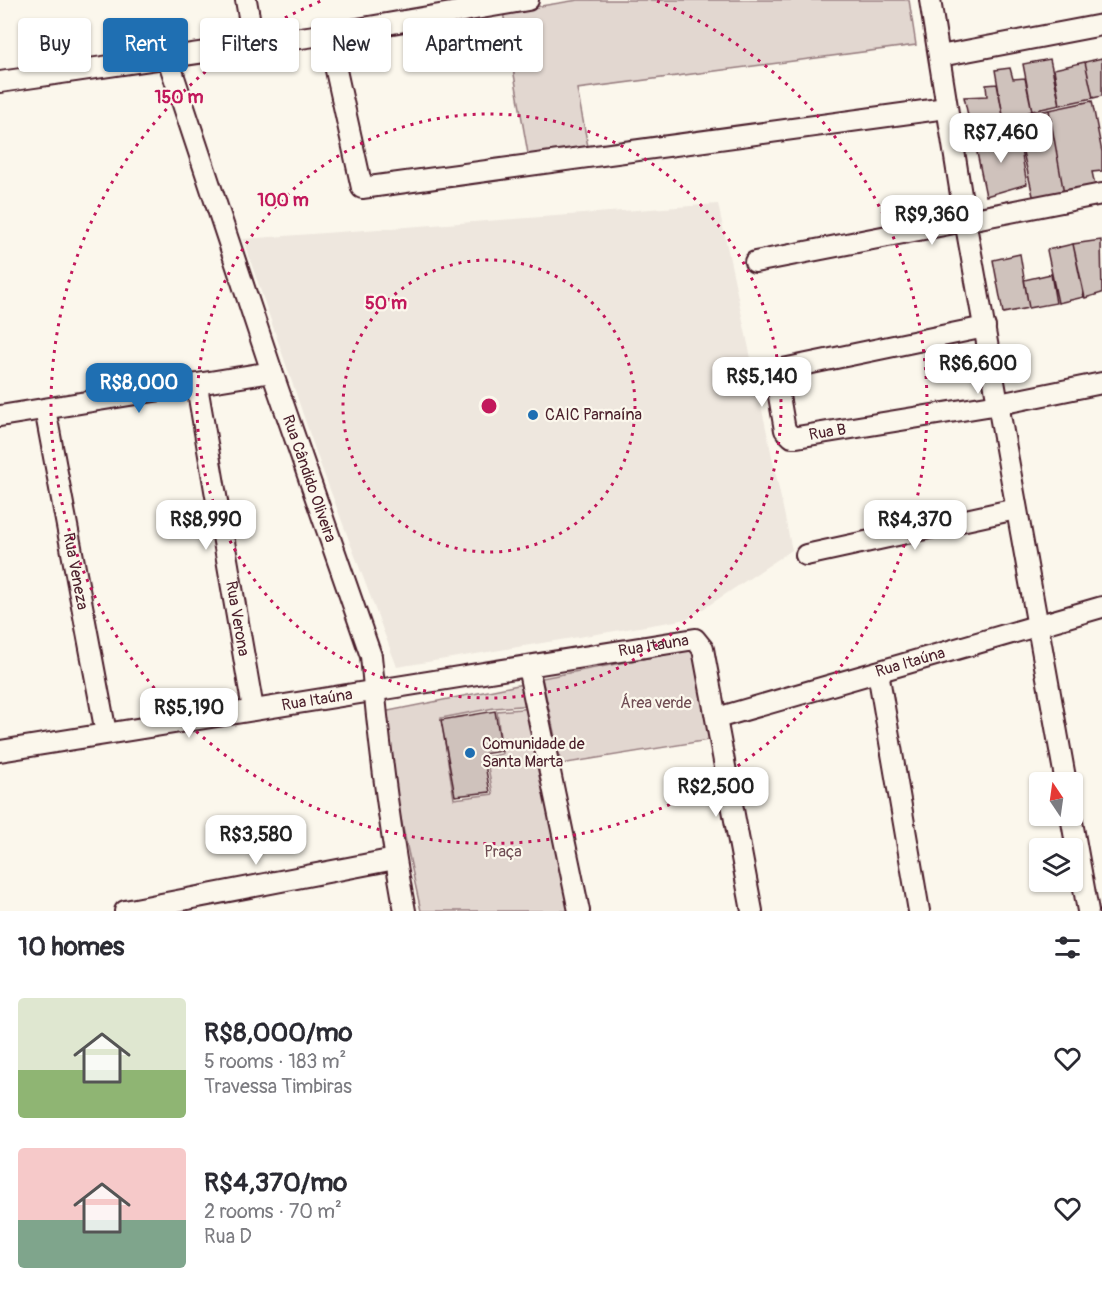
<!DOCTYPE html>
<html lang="en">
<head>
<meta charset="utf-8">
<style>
  :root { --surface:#fff; --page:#f7f7f7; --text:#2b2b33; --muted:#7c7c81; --accent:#1f6fb2 }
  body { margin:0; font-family:Pangolin,sans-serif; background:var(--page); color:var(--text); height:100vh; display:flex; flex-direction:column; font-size:22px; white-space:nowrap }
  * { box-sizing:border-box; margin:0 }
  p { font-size:20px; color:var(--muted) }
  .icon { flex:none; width:33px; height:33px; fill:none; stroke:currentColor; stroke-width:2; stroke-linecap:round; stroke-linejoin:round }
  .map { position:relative; height:911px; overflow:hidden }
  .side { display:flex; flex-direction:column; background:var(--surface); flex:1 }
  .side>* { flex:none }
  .guide { position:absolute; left:18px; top:18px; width:600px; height:54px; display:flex; gap:12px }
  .needle { width:39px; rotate:347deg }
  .controls { position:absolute; left:1029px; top:772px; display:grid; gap:12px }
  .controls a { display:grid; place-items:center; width:54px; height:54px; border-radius:6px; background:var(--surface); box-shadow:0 2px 4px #0004; font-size:30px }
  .price { position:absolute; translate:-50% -51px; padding:0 14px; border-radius:12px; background:#fff; color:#222; font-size:20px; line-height:39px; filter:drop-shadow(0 2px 3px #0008) }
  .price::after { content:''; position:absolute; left:50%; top:36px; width:18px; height:14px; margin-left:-9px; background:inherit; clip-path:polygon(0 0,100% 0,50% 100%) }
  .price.active { background:var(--accent); color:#fff }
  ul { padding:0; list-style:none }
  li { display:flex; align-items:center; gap:18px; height:150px; padding:0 18px }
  li span { display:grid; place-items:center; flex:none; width:168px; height:120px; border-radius:6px; color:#555 }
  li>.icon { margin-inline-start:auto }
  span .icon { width:72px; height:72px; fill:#fffc; stroke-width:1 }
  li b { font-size:26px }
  h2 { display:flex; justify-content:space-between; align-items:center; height:72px; padding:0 18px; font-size:26px }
  .chip { padding:0 21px; border-radius:6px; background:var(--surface); box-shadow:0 2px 4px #0004; font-size:21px; line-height:54px }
  .chip.active { background:var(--accent); color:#fff }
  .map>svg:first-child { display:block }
  .built { fill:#eee7de }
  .green { fill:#e2d7d0; stroke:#967b7e; stroke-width:1.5 }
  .building { fill:#cfc2bc; stroke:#4a1f2b; stroke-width:1.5 }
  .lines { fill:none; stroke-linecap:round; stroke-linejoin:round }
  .street-casing { stroke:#4a1f2b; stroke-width:24 }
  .street { stroke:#fbf7ec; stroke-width:20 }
  .ring { fill:none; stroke:#c2185b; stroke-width:3; stroke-dasharray:3 6 }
  .poi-dot { fill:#1f6fb2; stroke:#fbf7ec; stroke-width:2 }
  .labels { text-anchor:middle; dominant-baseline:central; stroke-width:4.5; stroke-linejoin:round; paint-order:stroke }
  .poi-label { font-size:16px; fill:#4a1f2b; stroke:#fbf7ec; text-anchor:start }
  .street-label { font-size:16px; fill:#4a1f2b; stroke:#fbf7ec }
  .park-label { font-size:16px; fill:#704d54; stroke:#fbf7ec }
  .centre { fill:#c2185b; stroke:#fbf7ec; stroke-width:3 }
  .ring-label { font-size:18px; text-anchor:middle; font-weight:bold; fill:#c2185b; stroke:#fbf7ec; stroke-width:4.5; stroke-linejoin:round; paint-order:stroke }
</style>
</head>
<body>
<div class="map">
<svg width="1102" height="911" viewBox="0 0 1102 911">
  <rect width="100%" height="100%" fill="#fbf7ec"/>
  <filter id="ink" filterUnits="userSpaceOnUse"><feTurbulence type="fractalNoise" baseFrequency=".0167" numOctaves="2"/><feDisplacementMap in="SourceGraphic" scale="12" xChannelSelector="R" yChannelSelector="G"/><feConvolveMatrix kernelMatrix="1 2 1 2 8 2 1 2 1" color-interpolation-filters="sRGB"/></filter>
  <g filter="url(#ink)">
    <!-- built -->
    <path class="built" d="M718 204 792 550 688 619 397 667 318 458 243 239Z"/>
    <!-- green -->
    <path class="green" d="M578 0H909L916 45 577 89 590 157 530 165 503 12Z
      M695 649 709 740 561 764 542 678Z
      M528 683 532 705 494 708 441 718 454 799 493 794 486 757 502 754 497 711 533 708 574 911H421L378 713Z"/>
    <!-- building -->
    <path class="building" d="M1102 58V96L1093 98 1085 62Z
      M1050 59 1060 105 1032 111 1023 64Z
      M1085 62 1093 98 1060 105 1054 69Z
      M1010 68 1013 79 1025 78 1032 111 1004 121 995 70Z
      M997 84 1004 121 970 125 964 97 987 96 986 85Z
      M1092 101 1102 152V171L1092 172 1096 190 1064 194 1049 110Z
      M1049 110 1064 194 1034 200 1015 117Z
      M1018 133 1027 184 986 196 975 143Z
      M1101 240 1102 293 1085 298 1073 244Z
      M1073 244 1084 297 1058 303 1047 250Z
      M1020 254 1029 308 1003 313 993 260Z
      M1051 274 1056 303 1029 308 1024 280Z
      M495 711 502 751 483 754 490 792 455 796 441 720Z"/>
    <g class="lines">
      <defs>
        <g id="street">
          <path d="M246 0 254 45"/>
          <path d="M930 0 965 220 1066 783"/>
          <path d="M328 34 362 188 946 108"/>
          <path id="s1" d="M167 56 272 372 371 656C379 742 389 827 405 911"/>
          <path d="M940 56 1102 25"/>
          <path d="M0 82 328 34 528 0"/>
          <path d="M755 262 1102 194"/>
          <path id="s2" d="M985 327 783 369 776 379 785 430 792 437H797L999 404 1102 383"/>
          <path id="s3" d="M197 386 253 709"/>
          <path id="s4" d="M45 409 106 733"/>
          <path d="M0 416 272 372"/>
          <path d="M806 555 1016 509"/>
          <path d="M528 667 579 911"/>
          <path d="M878 672 919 911"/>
          <path id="s5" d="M717 718 1102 607"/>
          <path id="s6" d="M0 751 695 639 703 649 752 911"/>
          <path d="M1071 816 1088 911"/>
          <path d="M125 911 395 859"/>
        </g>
      </defs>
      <!-- street casing -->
      <use href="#street" class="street-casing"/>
      <!-- street -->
      <use href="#street" class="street"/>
    </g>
  </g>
  <!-- distance rings -->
  <g class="ring">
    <circle cx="489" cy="406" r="146"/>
    <circle cx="489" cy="406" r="292"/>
    <path d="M657 1A438 438 0 1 1 321 1"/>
  </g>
  <!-- markers -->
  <g class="poi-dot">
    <circle cx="533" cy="415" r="6"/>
    <circle cx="470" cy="753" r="6"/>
  </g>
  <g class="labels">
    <!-- poi labels -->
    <g class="poi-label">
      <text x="545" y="415">CAIC Parnaína</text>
      <text x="482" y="744">Comunidade de<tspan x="482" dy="18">Santa Marta</tspan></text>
    </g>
    <!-- street labels -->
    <g class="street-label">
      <text stroke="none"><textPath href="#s2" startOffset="316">Rua B</textPath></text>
      <text stroke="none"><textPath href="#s1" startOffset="446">Rua Cândido Oliveira</textPath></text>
      <text stroke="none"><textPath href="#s4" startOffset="165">Rua Veneza</textPath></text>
      <text stroke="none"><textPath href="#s3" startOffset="236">Rua Verona</textPath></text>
      <text stroke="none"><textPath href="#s6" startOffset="662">Rua Itauna</textPath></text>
      <text stroke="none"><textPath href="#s5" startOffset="201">Rua Itaúna</textPath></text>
      <text stroke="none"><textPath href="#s6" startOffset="321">Rua Itaúna</textPath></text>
    </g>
    <!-- park labels -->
    <g class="park-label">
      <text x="656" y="703">Área verde</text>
      <text x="503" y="852">Praça</text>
    </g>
  </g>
  <circle cx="489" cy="406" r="9" class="centre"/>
  <g class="ring-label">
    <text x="179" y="103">150 m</text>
    <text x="283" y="206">100 m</text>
    <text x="386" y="309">50 m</text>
  </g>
</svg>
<div class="controls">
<a><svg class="needle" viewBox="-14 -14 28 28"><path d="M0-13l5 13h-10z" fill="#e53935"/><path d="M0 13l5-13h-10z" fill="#7c7c81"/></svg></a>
<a><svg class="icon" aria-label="layers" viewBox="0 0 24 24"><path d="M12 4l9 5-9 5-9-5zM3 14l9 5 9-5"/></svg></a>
</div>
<b class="price" style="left:1001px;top:164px">R$7,460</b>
<b class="price" style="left:932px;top:246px">R$9,360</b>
<b class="price" style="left:978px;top:395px">R$6,600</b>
<b class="price" style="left:762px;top:408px">R$5,140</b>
<b class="price active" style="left:139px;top:414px">R$8,000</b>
<b class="price" style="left:206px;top:551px">R$8,990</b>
<b class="price" style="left:915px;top:551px">R$4,370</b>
<b class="price" style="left:189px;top:739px">R$5,190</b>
<b class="price" style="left:716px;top:818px">R$2,500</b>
<b class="price" style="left:256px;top:866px">R$3,580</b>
<div class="guide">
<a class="chip">Buy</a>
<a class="chip active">Rent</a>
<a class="chip">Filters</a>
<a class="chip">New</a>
<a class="chip">Apartment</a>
</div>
</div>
<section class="side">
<h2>10 homes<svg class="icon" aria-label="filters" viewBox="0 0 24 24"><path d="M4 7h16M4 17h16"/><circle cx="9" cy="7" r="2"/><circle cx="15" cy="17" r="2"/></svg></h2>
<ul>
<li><span style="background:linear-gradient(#dfe7d0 60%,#8fb573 0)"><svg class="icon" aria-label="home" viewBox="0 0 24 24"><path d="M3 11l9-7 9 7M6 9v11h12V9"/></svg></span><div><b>R$8,000/mo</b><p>5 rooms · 183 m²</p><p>Travessa Timbiras</p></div><svg class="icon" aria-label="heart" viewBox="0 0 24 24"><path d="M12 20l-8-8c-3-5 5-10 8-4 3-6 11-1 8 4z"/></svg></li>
<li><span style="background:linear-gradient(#f6c9c9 60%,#7fa58c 0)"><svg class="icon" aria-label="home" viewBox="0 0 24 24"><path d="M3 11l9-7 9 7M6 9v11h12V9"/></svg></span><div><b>R$4,370/mo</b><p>2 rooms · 70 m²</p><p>Rua D</p></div><svg class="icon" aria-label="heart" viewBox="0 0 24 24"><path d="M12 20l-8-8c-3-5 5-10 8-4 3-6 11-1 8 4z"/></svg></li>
</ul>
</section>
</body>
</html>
